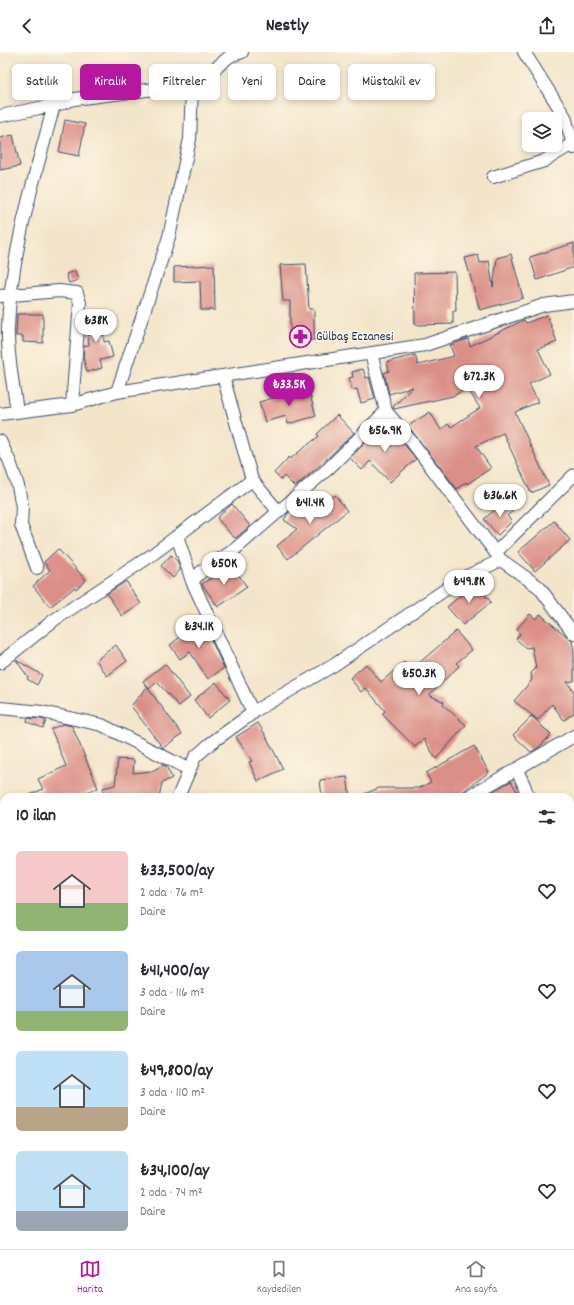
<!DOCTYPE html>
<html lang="tr">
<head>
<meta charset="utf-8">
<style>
  :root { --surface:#fff; --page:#f2f2f3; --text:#2b2b33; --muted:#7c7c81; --line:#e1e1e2; --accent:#b5179e }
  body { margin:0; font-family:Dekko,sans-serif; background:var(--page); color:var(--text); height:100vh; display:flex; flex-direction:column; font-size:15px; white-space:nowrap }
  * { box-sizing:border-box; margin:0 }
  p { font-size:13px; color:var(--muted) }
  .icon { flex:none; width:22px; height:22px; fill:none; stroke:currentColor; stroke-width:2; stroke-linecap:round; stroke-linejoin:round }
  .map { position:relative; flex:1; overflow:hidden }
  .details { position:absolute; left:0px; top:741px; width:574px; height:456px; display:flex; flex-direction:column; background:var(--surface); border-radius:12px 12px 0 0; box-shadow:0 2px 6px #0003 }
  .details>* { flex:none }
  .guide { position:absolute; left:12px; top:12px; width:550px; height:36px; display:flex; gap:8px }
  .fabs { position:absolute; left:522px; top:60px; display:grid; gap:8px }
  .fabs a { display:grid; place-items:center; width:40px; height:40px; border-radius:6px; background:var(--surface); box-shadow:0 2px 6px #0003; font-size:20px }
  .price { position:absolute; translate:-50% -34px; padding:0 9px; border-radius:14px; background:#fff; color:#222; font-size:13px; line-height:26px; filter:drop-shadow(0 1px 2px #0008) }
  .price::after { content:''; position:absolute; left:50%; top:24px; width:12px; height:9px; margin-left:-6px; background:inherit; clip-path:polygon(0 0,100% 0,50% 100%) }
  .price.active { background:var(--accent); color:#fff }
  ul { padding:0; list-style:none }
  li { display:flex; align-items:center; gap:12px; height:100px; padding:0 16px }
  li span { display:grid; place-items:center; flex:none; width:112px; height:80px; border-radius:6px; color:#555 }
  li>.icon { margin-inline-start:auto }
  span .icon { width:48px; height:48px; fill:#fffc; stroke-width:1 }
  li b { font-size:17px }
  h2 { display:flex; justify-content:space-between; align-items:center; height:48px; padding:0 16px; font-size:17px }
  .chip { padding:0 14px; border-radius:6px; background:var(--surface); box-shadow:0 2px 6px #0003; font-size:14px; line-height:36px }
  .chip.active { background:var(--accent); color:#fff }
  header { display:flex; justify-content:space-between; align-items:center; height:52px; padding:0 16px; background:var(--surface); font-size:18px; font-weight:800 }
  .menu { display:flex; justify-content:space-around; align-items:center; height:56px; border-top:1px solid var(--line); background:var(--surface); font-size:11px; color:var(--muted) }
  .menu a { display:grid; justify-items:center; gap:2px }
  .menu .active { color:var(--accent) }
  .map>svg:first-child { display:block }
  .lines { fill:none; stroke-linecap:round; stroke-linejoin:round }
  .stream { stroke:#49a8c8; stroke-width:3.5 }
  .building { fill:#da8f86 }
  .minor-casing { stroke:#3b4a6e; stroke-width:14 }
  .minor { stroke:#fff; stroke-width:12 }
  .labels { text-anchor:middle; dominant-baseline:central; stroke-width:3; stroke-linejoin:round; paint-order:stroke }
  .poi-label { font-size:13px; fill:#1b2f5e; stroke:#fcf5e5; text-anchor:start }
</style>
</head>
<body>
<header><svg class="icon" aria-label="back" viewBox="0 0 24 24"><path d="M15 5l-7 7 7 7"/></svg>Nestly<svg class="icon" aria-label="share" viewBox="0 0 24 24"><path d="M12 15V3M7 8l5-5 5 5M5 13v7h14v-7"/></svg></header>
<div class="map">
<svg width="574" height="1197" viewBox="0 0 574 1197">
  <rect width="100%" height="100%" fill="#fcf5e5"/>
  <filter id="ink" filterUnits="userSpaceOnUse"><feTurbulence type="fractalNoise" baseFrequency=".025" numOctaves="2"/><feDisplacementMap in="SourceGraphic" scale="8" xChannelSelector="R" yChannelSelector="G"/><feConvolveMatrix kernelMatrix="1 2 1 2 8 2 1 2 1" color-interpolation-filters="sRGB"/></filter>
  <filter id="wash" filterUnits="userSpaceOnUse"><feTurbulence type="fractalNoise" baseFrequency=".012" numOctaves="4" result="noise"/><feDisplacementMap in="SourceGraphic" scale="16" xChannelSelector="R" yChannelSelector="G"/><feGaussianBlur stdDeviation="0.9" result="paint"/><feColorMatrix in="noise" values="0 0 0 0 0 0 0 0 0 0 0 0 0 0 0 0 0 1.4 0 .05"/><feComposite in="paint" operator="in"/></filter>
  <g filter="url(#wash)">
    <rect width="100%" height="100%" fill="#f3e5ca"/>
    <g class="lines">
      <!-- stream -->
      <path class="stream" d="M523 1193 538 1197
        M14 1197 24 1193"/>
    </g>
    <g id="blocks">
      <!-- building -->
      <path class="building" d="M65 68 85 72 79 104 59 100Z
        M13 83 20 114 0 118V86Z
        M574 191V215L537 228 530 205Z
        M511 202 523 246 480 258 465 206 478 203 480 211 489 209 493 235 497 206Z
        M306 212 309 257H314V288H290V249H283L280 213Z
        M214 213 215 258H201L200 229 174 230V215Z
        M75 219 78 228 69 231 66 222Z
        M455 220 456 259H453V272L415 273 414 221Z
        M101 258 104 290 109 289 113 305 100 308 102 316 87 320 83 305 84 294 89 293 87 260Z
        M17 262H43V291L23 290V284H16Z
        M547 263 557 290 538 297 550 322 529 332 538 350 515 360 549 433 531 441 503 381 476 394 491 416 467 432 466 430 457 437 408 374 430 360 441 378 448 372 451 375 480 356 467 336 453 344 394 357 393 355 413 335 389 342 384 321 389 319 387 310 415 303 418 313 454 304 450 293 468 287 470 294 524 268 526 271Z
        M363 317 366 326 369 325 375 347 361 351 357 337 352 338 349 326 353 325 352 320Z
        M308 336 316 364 288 372 286 364 265 370 259 350Z
        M337 363 354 381 329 405 295 435 284 424 281 428 274 421 289 405 290 407 319 384 317 382Z
        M386 370 416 407 390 430 370 409 362 418 350 406Z
        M335 443 347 459 288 507 277 494 297 477 284 468 288 461 294 456 308 465Z
        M505 449 513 459 507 464 512 469 498 483 484 467Z
        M232 452 250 474 236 486 232 484 217 466Z
        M554 469 570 488 535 519 518 500Z
        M58 497 86 528 76 537 75 535 50 555 33 534 50 518 44 510Z
        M171 503 178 510 180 518 173 526 161 514Z
        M231 512 247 535 218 555 202 532Z
        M126 529 141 552 122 564 107 542Z
        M475 531 491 550 463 573 447 555Z
        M530 562 536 567 540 562 572 589 574 600V629L567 630 574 640V661L564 668 552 652 538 668 514 649 532 628 531 621 536 616 532 595 526 596 516 587 520 582 516 578Z
        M202 568 224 616 208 627 190 600 180 607 170 593Z
        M456 579 472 598 456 611 459 614 429 643 444 650 443 653 466 673 436 707 424 687 415 695 382 662 385 659 366 636 361 640 350 626 366 612 381 630 404 610 411 618Z
        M116 593 127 609 107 624 96 608Z
        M16 608 42 623 37 633 27 627 28 625Z
        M165 612 190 645 179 654 157 630 149 637 143 629Z
        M216 630 230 648 208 666 194 648Z
        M147 635 182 682 163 696 131 654Z
        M532 664 551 683 538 696 531 700 513 683Z
        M28 666 41 667 46 669 43 676 27 670Z
        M258 671 266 684 283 717 258 729 249 710 252 709 236 685Z
        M63 672 72 674 98 736 76 745H25L43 737 38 727 66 714 51 677Z
        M474 694 489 720 464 739 460 745H357L379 736H419L431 730 426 721Z
        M118 707 134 708 133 721 152 719 163 713 166 714 172 726 162 731 159 745H105L103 736 115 733Z
        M347 725 350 745H322L320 728Z
        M511 729 520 745H483Z"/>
    </g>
  </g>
  <g filter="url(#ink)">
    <use href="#blocks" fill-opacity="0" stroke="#3b4a6e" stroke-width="1"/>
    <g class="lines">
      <defs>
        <path id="minor" d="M524 0 565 65 574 96
          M0 64 54 53V54L74 47 171 35 192 36 230 4 242 0
          M493 125 544 109 572 92
          M0 244 59 239 77 241 80 251 72 353
          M371 301 386 359 412 390 501 508 539 535 574 582
          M223 324 252 428 278 459
          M117 340 169 185 190 87 192 36
          M17 359C13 331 7 303 8 275 11 199 35 125 54 53
          M0 362 72 353 117 340 425 293 544 253 574 249
          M0 389 10 410 18 434 22 455 21 473 37 516
          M177 484 192 529 253 661
          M496 500 574 423
          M192 529 201 520 234 498 329 416 386 359
          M0 611 54 568 149 505 252 428
          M0 656 42 660 102 673 188 717
          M517 718 524 733 528 745
          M178 745 195 705 211 691 258 657 334 613 461 527 501 508
          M468 745 574 684
          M0 835H4
          M570 959 574 958
          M0 963 4 962"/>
      </defs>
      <!-- minor casing -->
      <use href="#minor" class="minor-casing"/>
      <!-- minor -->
      <use href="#minor" class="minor"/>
    </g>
  </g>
  <!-- icons -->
  <defs>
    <symbol id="pharmacy-ring" viewBox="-11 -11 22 22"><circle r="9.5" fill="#fcf5e5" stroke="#b5179e" stroke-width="1.5"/><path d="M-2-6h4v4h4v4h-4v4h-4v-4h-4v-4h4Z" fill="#b5179e"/></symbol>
  </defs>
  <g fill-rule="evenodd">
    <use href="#pharmacy-ring" x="288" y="272" width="25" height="25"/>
  </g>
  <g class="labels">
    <!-- poi labels -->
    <g class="poi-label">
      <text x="316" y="285">Gülbaş Eczanesi</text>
    </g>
  </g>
</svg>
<div class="fabs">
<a><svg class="icon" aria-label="layers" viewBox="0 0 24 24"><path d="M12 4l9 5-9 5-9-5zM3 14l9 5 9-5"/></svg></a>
</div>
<b class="price" style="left:96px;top:291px">₺38K</b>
<b class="price" style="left:479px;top:347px">₺72.3K</b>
<b class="price active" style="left:289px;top:355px">₺33.5K</b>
<b class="price" style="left:385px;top:401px">₺56.9K</b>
<b class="price" style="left:500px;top:466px">₺36.6K</b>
<b class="price" style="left:310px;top:473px">₺41.4K</b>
<b class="price" style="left:224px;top:534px">₺50K</b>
<b class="price" style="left:469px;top:552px">₺49.8K</b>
<b class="price" style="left:199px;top:597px">₺34.1K</b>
<b class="price" style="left:419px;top:644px">₺50.3K</b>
<div class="guide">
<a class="chip">Satılık</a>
<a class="chip active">Kiralık</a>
<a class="chip">Filtreler</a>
<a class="chip">Yeni</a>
<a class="chip">Daire</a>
<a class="chip">Müstakil ev</a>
</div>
<section class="details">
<h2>10 ilan<svg class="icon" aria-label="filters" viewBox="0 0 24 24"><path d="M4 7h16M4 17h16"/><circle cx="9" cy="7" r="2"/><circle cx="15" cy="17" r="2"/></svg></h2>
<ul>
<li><span style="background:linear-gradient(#f6c9c9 65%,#8fb573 0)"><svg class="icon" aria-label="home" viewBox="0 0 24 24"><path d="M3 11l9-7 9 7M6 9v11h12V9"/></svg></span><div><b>₺33,500/ay</b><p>2 oda · 76 m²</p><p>Daire</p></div><svg class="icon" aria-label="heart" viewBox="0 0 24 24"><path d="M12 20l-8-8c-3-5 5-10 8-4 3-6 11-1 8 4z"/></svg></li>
<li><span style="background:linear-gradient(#a9c7e8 75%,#8fb573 0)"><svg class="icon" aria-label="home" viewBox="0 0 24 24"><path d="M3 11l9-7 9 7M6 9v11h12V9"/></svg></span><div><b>₺41,400/ay</b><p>3 oda · 116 m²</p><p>Daire</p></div><svg class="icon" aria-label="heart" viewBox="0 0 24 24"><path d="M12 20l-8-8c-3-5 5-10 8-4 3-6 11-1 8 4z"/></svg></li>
<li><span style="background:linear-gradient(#bfe0f5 70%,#b9a48a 0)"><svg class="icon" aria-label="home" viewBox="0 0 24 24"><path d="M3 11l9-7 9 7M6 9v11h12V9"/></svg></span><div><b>₺49,800/ay</b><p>3 oda · 110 m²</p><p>Daire</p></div><svg class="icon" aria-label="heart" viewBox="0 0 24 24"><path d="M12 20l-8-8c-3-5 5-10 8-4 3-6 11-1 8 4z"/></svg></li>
<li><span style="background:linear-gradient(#bfe0f5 75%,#9aa5b1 0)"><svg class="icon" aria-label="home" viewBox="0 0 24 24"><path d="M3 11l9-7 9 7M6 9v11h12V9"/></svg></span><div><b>₺34,100/ay</b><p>2 oda · 74 m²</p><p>Daire</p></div><svg class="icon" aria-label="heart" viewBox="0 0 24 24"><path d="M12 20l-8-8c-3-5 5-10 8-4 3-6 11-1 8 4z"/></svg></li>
</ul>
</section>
</div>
<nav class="menu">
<a class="active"><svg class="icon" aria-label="map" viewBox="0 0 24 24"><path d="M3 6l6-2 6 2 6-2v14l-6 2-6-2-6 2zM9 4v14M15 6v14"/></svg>Harita</a>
<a><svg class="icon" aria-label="saved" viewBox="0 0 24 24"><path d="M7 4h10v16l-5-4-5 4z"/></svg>Kaydedilen</a>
<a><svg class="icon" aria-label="home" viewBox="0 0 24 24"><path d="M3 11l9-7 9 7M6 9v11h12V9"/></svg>Ana sayfa</a>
</nav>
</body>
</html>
